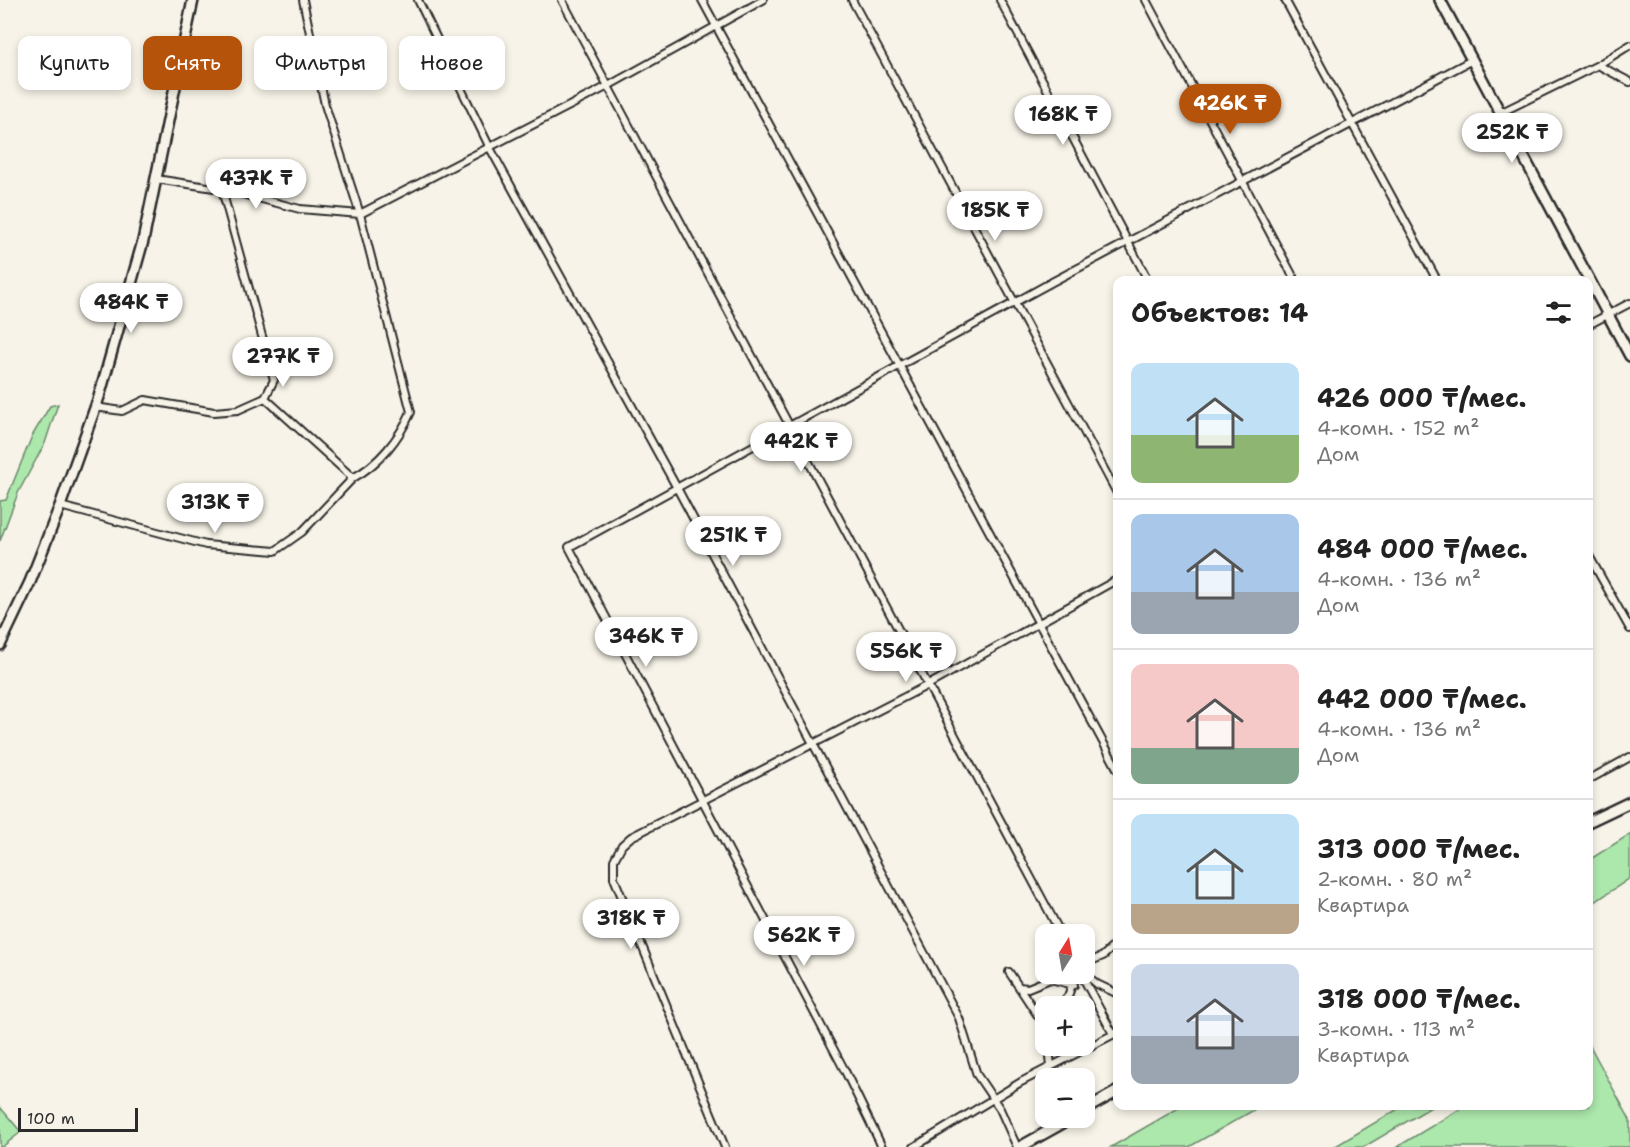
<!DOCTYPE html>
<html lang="ru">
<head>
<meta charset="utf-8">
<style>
  :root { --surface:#fff; --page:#f2f2f2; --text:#222; --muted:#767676; --line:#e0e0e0; --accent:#b45309 }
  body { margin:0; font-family:"Shantell Sans",sans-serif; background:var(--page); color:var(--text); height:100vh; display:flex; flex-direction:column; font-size:22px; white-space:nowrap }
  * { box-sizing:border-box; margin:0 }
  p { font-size:20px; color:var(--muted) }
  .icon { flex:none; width:33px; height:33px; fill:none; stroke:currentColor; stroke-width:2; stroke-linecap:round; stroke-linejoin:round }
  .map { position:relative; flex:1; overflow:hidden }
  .sheet { position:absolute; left:1113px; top:276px; width:480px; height:834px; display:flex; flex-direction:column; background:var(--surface); border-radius:12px; box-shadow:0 3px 9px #0003 }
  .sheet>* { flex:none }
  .guide { position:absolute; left:18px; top:36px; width:570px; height:54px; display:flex; gap:12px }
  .needle { width:39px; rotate:11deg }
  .fabs { position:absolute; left:1035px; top:924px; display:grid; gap:12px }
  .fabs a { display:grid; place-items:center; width:60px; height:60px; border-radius:12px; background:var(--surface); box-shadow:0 3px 9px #0003; font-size:30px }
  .scale { position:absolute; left:18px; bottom:15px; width:120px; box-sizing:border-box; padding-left:6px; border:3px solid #2b2b2b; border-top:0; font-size:16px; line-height:21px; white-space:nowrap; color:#2b2b2b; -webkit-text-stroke:4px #f7f3e8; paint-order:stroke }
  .price { position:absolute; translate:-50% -51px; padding:0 14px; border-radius:21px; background:#fff; color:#222; font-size:20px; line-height:39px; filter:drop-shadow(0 2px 3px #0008) }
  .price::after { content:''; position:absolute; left:50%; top:36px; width:18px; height:14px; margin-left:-9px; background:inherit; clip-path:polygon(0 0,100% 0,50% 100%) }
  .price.current { background:var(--accent); color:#fff }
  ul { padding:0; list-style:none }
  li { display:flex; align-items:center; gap:18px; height:150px; padding:0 18px }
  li+li { border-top:2px solid var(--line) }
  li span { display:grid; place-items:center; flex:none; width:168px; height:120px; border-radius:12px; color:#555 }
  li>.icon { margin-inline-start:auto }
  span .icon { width:72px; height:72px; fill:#fffc; stroke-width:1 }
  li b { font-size:26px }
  h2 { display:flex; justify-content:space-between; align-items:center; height:72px; padding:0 18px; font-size:26px }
  .chip { padding:0 21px; border-radius:12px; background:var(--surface); box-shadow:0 3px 9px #0003; font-size:21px; line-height:54px }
  .chip.current { background:var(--accent); color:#fff }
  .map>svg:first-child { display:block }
  .green { fill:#ace7ac; stroke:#6c896c; stroke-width:1.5 }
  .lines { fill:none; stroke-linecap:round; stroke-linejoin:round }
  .street-casing { stroke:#2b2b2b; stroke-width:10 }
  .secondary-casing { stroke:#2b2b2b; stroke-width:14 }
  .street { stroke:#f7f3e8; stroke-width:6 }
  .secondary { stroke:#f7f3e8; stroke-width:9 }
</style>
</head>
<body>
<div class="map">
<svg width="1630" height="1147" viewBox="0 0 1630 1147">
  <rect width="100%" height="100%" fill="#f7f3e8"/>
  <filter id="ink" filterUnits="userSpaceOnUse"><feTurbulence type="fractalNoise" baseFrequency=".0167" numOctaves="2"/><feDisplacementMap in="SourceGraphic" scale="12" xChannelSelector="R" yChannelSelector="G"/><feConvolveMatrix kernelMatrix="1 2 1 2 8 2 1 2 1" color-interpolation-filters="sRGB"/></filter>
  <g filter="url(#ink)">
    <!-- green -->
    <path class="green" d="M58 404 45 443 18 493 0 541V501L6 500 32 436 50 406Z
      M1630 834V878L1589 906V860Z
      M1589 1044 1630 1120V1147H1397L1465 1106H1588Z
      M1182 1106H1261L1189 1147H1111Z
      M1403 1106H1433L1364 1147H1334Z
      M0 1107 21 1132 2 1147H0Z"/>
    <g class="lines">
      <defs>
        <path id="street" d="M418 0 490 148 677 488 959 1018 977 1075 1000 1109 1017 1147
          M562 0 1061 934
          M702 0 1118 770
          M852 0 1118 495
          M1000 0 1148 280
          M1146 0 1295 280
          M1285 0 1437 280
          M1598 65 1630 45
          M1500 113 1598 65 1630 82
          M156 179 227 190 300 209 360 214 608 86 763 0
          M1588 325 1630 303
          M265 398 353 478C379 464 399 439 411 412L360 214 325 105 303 0
          M95 407 122 411 145 400 214 412 238 410 265 398 274 380 222 190
          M60 506 206 545 275 551 302 532 353 478
          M1588 554 1630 629
          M1588 780 1630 757
          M1084 964 1103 956 1118 942
          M1009 972 1046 1028
          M1084 973 1097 984 1118 994
          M1081 974 1113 1034
          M1019 987 1028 988 1050 979 1074 985
          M1059 1006 1068 996 1076 974
          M1049 1046 1051 1067
          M725 1147 614 878V860L622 845 631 837 928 685 1118 579
          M882 1147 845 1071 569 547 1052 282 1472 60
          M914 1147 1021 1082 1118 1032"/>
        <path id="secondary" d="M1440 0 1630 356
          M0 645 30 582 60 506 99 397 143 241 193 0
          M1588 822 1630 802
          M1084 1110 1118 1091
          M1020 1147 1072 1118"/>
      </defs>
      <!-- street casing -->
      <use href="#street" class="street-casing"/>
      <!-- secondary casing -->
      <use href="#secondary" class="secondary-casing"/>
      <!-- street -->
      <use href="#street" class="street"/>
      <!-- secondary -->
      <use href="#secondary" class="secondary"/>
    </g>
  </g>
</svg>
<div class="fabs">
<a><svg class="needle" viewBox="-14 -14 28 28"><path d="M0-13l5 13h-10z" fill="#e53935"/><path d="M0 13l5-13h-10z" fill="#767676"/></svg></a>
<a>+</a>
<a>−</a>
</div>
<div class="scale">100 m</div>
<b class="price current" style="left:1230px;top:135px">426K ₸</b>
<b class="price" style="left:1063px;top:146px">168K ₸</b>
<b class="price" style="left:1512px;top:164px">252K ₸</b>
<b class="price" style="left:256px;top:210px">437K ₸</b>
<b class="price" style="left:995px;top:242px">185K ₸</b>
<b class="price" style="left:131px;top:334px">484K ₸</b>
<b class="price" style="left:283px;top:388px">277K ₸</b>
<b class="price" style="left:801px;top:473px">442K ₸</b>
<b class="price" style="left:215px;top:534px">313K ₸</b>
<b class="price" style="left:733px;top:567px">251K ₸</b>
<b class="price" style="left:646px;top:668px">346K ₸</b>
<b class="price" style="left:906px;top:683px">556K ₸</b>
<b class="price" style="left:631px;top:950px">318K ₸</b>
<b class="price" style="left:804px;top:967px">562K ₸</b>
<div class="guide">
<a class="chip">Купить</a>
<a class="chip current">Снять</a>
<a class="chip">Фильтры</a>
<a class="chip">Новое</a>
</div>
<section class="sheet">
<h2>Объектов: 14<svg class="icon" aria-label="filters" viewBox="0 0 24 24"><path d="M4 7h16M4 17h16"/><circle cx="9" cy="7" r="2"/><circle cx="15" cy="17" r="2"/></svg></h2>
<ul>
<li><span style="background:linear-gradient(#bfe0f5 60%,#8fb573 0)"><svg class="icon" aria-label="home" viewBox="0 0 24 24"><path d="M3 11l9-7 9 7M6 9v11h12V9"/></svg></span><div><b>426 000 ₸/мес.</b><p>4-комн. · 152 m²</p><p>Дом</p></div></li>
<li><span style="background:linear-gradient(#a9c7e8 65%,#9aa5b1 0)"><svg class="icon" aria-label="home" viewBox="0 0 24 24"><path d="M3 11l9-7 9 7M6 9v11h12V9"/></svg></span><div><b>484 000 ₸/мес.</b><p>4-комн. · 136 m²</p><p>Дом</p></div></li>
<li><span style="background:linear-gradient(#f6c9c9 70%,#7fa58c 0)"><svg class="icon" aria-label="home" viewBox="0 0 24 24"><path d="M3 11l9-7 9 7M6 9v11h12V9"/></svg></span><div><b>442 000 ₸/мес.</b><p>4-комн. · 136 m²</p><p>Дом</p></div></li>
<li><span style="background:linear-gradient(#bfe0f5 75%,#b9a48a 0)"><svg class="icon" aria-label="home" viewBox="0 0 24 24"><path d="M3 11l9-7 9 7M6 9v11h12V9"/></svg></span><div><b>313 000 ₸/мес.</b><p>2-комн. · 80 m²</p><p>Квартира</p></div></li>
<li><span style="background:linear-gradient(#c9d6e8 60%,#9aa5b1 0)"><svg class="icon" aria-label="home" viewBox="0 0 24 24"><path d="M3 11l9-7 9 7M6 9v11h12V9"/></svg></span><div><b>318 000 ₸/мес.</b><p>3-комн. · 113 m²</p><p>Квартира</p></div></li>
</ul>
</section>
</div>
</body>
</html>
